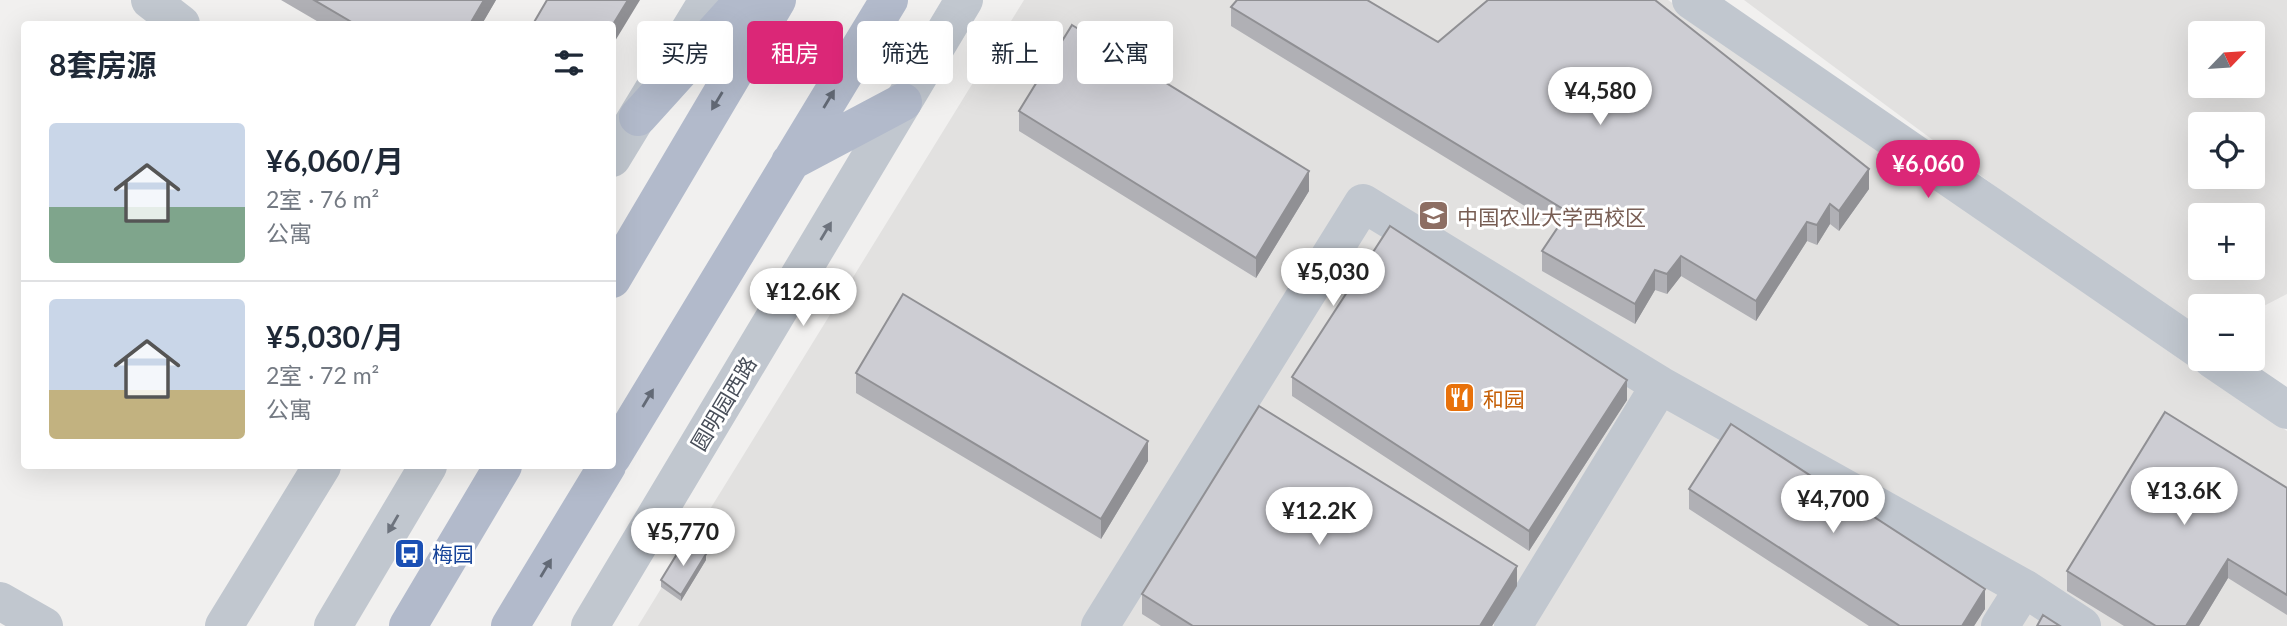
<!DOCTYPE html>
<html lang="zh">
<head>
<meta charset="utf-8">
<style>
  :root { --surface:#fff; --page:#f6f6f7; --text:#1f2937; --muted:#747a83; --line:#e0e1e3; --accent:#db2777 }
  body { margin:0; font-family:Lato,"Noto Sans SC",sans-serif; background:var(--page); color:var(--text); height:100vh; display:flex; flex-direction:column; font-size:26px; white-space:nowrap }
  * { box-sizing:border-box; margin:0 }
  p { font-size:23px; color:var(--muted) }
  .icon { flex:none; width:38px; height:38px; fill:none; stroke:currentColor; stroke-width:2; stroke-linecap:round; stroke-linejoin:round }
  .map { position:relative; flex:1; overflow:hidden }
  .sheet { position:absolute; left:21px; top:21px; width:595px; height:448px; display:flex; flex-direction:column; background:var(--surface); border-radius:7px; box-shadow:0 7px 28px #0002 }
  .sheet>* { flex:none }
  .guide { position:absolute; left:637px; top:21px; width:665px; height:63px; display:flex; gap:14px }
  .needle { width:46px; rotate:65deg }
  .buttons { position:absolute; left:2188px; top:21px; display:grid; gap:14px }
  .buttons a { display:grid; place-items:center; width:77px; height:77px; border-radius:7px; background:var(--surface); box-shadow:0 7px 28px #0002; font-size:35px }
  .price { position:absolute; translate:-50% -60px; padding:0 16px; border-radius:24px; background:#fff; color:#222; font-size:23px; line-height:46px; filter:drop-shadow(0 2px 4px #0008) }
  .price::after { content:''; position:absolute; left:50%; top:42px; width:21px; height:16px; margin-left:-10px; background:inherit; clip-path:polygon(0 0,100% 0,50% 100%) }
  .price.on { background:var(--accent); color:#fff }
  ul { padding:0; list-style:none }
  li { display:flex; align-items:center; gap:21px; height:175px; padding:0 28px }
  li+li { border-top:2px solid var(--line) }
  li span { display:grid; place-items:center; flex:none; width:196px; height:140px; border-radius:7px; color:#555 }
  li>.icon { margin-inline-start:auto }
  span .icon { width:84px; height:84px; fill:#fffc; stroke-width:1 }
  li b { font-size:30px }
  h2 { display:flex; justify-content:space-between; align-items:center; height:84px; padding:0 28px; font-size:30px }
  .pill { padding:0 24px; border-radius:7px; background:var(--surface); box-shadow:0 7px 28px #0002; font-size:24px; line-height:63px }
  .pill.on { background:var(--accent); color:#fff }
  .map>svg:first-child { display:block }
  .education { fill:#e2e1e0; fill-rule:evenodd }
  .lines { fill:none; stroke-linecap:round; stroke-linejoin:round }
  .minor { stroke:#c1c7cf; stroke-width:38 }
  .major { stroke:#b2bacb; stroke-width:38 }
  .wall { fill:#b0b0b5 }
  .shaded-wall { fill:#909094 }
  .building { fill:#cdcdd3; stroke:#909094; stroke-width:2 }
  .oneway { fill:#636a76 }
  .oneway2 { fill:#6d737d }
  .labels { text-anchor:middle; dominant-baseline:central; stroke-width:6; stroke-linejoin:round; paint-order:stroke }
  .education-label { font-size:21px; fill:#785e54; stroke:#fff; text-anchor:start }
  .food-label { font-size:21px; fill:#c56008; stroke:#fff; text-anchor:start }
  .street-label { font-size:21px; fill:#494f5a; stroke:#fff }
  .transit-label { font-size:21px; fill:#164399; stroke:#fff; text-anchor:start }
</style>
</head>
<body>
<div class="map">
<svg width="2287" height="626" viewBox="0 0 2287 626">
  <rect width="100%" height="100%" fill="#f1f0ef"/>
  <!-- education -->
  <path class="education" d="M1024 0H1668L2287 431V626H638Z
    M1744 0H2287V294L2252 312V306H2200V338ZM2200 33H2252V86H2200ZM2200 124H2252V177H2200ZM2200 215H2252V268H2200Z"/>
  <g class="lines">
    <!-- minor -->
    <path class="minor" d="M150 0 181 24
      M1691 0 2200 350
      M612 158 708 0
      M2212 359 2287 410
      M0 601 44 626
      M224 626 322 466
      M333 626 428 466
      M590 626 964 0
      M1100 626 1363 203 1660 385
      M1513 626 1660 385 2024 588
      M2000 626 2024 588 2082 626"/>
    <!-- major -->
    <path class="major" d="M638 117 744 0
      M790 162 903 102
      M612 279 777 0
      M612 457 889 0
      M408 626 503 466
      M510 626 607 466"/>
  </g>
  <!-- wall -->
  <path class="wall" d="M281 0H496L482 24H322Z
    M1231 7 1438 42 1869 189 1839 231 1830 224 1817 245 1807 241 1756 321 1681 276 1667 294 1655 290 1635 324 1542 271V251L1559 227 1231 26Z
    M1019 111 1309 191 1256 278 1019 131Z
    M856 373 1148 461 1101 539 856 393Z
    M1292 377 1627 400 1529 551 1292 396Z
    M2287 488V615L2228 578 2199 626H2124L2067 591V571Z
    M1689 489 1985 609 1974 626H1869L1689 509Z
    M706 560 681 601 661 587V580Z
    M1517 586 1492 626H1161L1142 614V594Z"/>
  <!-- shaded-wall -->
  <path class="shaded-wall" d="M484 0H496L482 24H470Z
    M628 0H640L612 46V26Z
    M1869 169V189L1839 231V211Z
    M1309 171V191L1256 278V258Z
    M1830 204V224L1817 245V225Z
    M1807 222V241L1756 321V301Z
    M1681 256V276L1667 294V274Z
    M1655 270V290L1635 324V304Z
    M1627 380V400L1529 551V531Z
    M1148 441V461L1101 539V519Z
    M706 554V560L681 601V595Z
    M2228 559V578L2199 626H2186Z
    M1517 566V586L1492 626H1480Z
    M1985 589V609L1974 626H1962Z"/>
  <!-- building -->
  <path class="building" d="M314 0H484L470 24H355Z
    M547 0H628L612 26V24H533Z
    M1237 0H1367L1438 42 1488 0H1655L1869 169 1839 211 1830 204 1817 225 1807 222 1756 301 1681 256 1667 274 1655 270 1635 304 1542 251 1568 212 1231 7Z
    M1072 25 1309 171 1256 258 1019 111Z
    M1390 226 1627 380 1529 531 1292 377Z
    M903 294 1148 441 1101 519 856 373Z
    M1259 406 1517 566 1480 626H1193L1142 594Z
    M2165 412 2287 488V595L2228 559 2186 626H2156L2067 571Z
    M1731 424 1985 589 1962 626H1900L1689 489Z
    M685 541 706 554 681 595 661 580Z
    M2043 615 2060 626H2037Z"/>
  <!-- one-way arrows -->
  <defs><path id="oneway-solid" d="M-6-.8H1V-3.2L6.5 0L1 3.2V.8H-6Z" transform="scale(1.75)"/></defs>
  <g class="oneway">
    <use href="#oneway-solid" transform="translate(829 99) rotate(-59)"/>
    <use href="#oneway-solid" transform="translate(717 101) rotate(121)"/>
    <use href="#oneway-solid" transform="translate(648 398) rotate(-59)"/>
    <use href="#oneway-solid" transform="translate(546 568) rotate(-59)"/>
  </g>
  <g class="oneway2">
    <use href="#oneway-solid" transform="translate(826 231) rotate(-59)"/>
    <use href="#oneway-solid" transform="translate(393 524) rotate(120)"/>
  </g>
  <!-- icons -->
  <defs>
    <symbol id="university-square" viewBox="-11 -11 22 22"><rect x="-9" y="-9" width="18" height="18" rx="4" fill="#8d6e63" stroke="#fff"/><path d="M0-5L7-2L0 1L-7-2ZM-4 1L0 2.5L4 1V4Q0 6-4 4Z" fill="#fff"/></symbol>
    <symbol id="restaurant-square" viewBox="-11 -11 22 22"><rect x="-9" y="-9" width="18" height="18" rx="4" fill="#e8710a" stroke="#fff"/><path d="M-5-6h1v4h1v-4h1v4h1v-4h1v5L-1.5 .5V6h-2V.5L-5-1ZM5-6V6H3V1.5H1.5Q1.5-4 5-6Z" fill="#fff"/></symbol>
    <symbol id="bus-square" viewBox="-11 -11 22 22"><rect x="-9" y="-9" width="18" height="18" rx="4" fill="#1a4fb4" stroke="#fff"/><path d="M-5-6H5V4H4V6H2V4H-2V6H-4V4H-5ZM-3.5-4V0h7V-4ZM-3.5 1.2v1.5H-2V1.2ZM2 1.2v1.5H3.5V1.2Z" fill="#fff"/></symbol>
  </defs>
  <g fill-rule="evenodd">
    <use href="#university-square" x="1416" y="198" width="35" height="35"/>
    <use href="#restaurant-square" x="1442" y="380" width="35" height="35"/>
    <use href="#bus-square" x="392" y="536" width="35" height="35"/>
  </g>
  <g class="labels">
    <!-- education labels -->
    <g class="education-label">
      <text x="1457" y="216">中国农业大学西校区</text>
    </g>
    <!-- food labels -->
    <g class="food-label">
      <text x="1483" y="398">和园</text>
    </g>
    <!-- street labels -->
    <g class="street-label">
      <text transform="translate(723 403) rotate(-59)">圆明园西路</text>
    </g>
    <!-- transit labels -->
    <g class="transit-label">
      <text x="432" y="553">梅园</text>
    </g>
  </g>
</svg>
<div class="buttons">
<a><svg class="needle" viewBox="-14 -14 28 28"><path d="M0-13l5 13h-10z" fill="#e53935"/><path d="M0 13l5-13h-10z" fill="#747a83"/></svg></a>
<a><svg class="icon" aria-label="locate" viewBox="0 0 24 24"><circle cx="12" cy="12" r="6"/><path d="M12 2v4M12 18v4M2 12h4M18 12h4"/></svg></a>
<a>+</a>
<a>−</a>
</div>
<b class="price" style="left:1600px;top:127px">¥4,580</b>
<b class="price on" style="left:1928px;top:200px">¥6,060</b>
<b class="price" style="left:1333px;top:308px">¥5,030</b>
<b class="price" style="left:803px;top:328px">¥12.6K</b>
<b class="price" style="left:2184px;top:527px">¥13.6K</b>
<b class="price" style="left:1833px;top:535px">¥4,700</b>
<b class="price" style="left:1319px;top:547px">¥12.2K</b>
<b class="price" style="left:683px;top:568px">¥5,770</b>
<div class="guide">
<a class="pill">买房</a>
<a class="pill on">租房</a>
<a class="pill">筛选</a>
<a class="pill">新上</a>
<a class="pill">公寓</a>
</div>
<section class="sheet">
<h2>8套房源<svg class="icon" aria-label="filters" viewBox="0 0 24 24"><path d="M4 7h16M4 17h16"/><circle cx="9" cy="7" r="2"/><circle cx="15" cy="17" r="2"/></svg></h2>
<ul>
<li><span style="background:linear-gradient(#c9d6e8 60%,#7fa58c 0)"><svg class="icon" aria-label="home" viewBox="0 0 24 24"><path d="M3 11l9-7 9 7M6 9v11h12V9"/></svg></span><div><b>¥6,060/月</b><p>2室 · 76 m²</p><p>公寓</p></div></li>
<li><span style="background:linear-gradient(#c9d6e8 65%,#c2b280 0)"><svg class="icon" aria-label="home" viewBox="0 0 24 24"><path d="M3 11l9-7 9 7M6 9v11h12V9"/></svg></span><div><b>¥5,030/月</b><p>2室 · 72 m²</p><p>公寓</p></div></li>
</ul>
</section>
</div>
</body>
</html>
